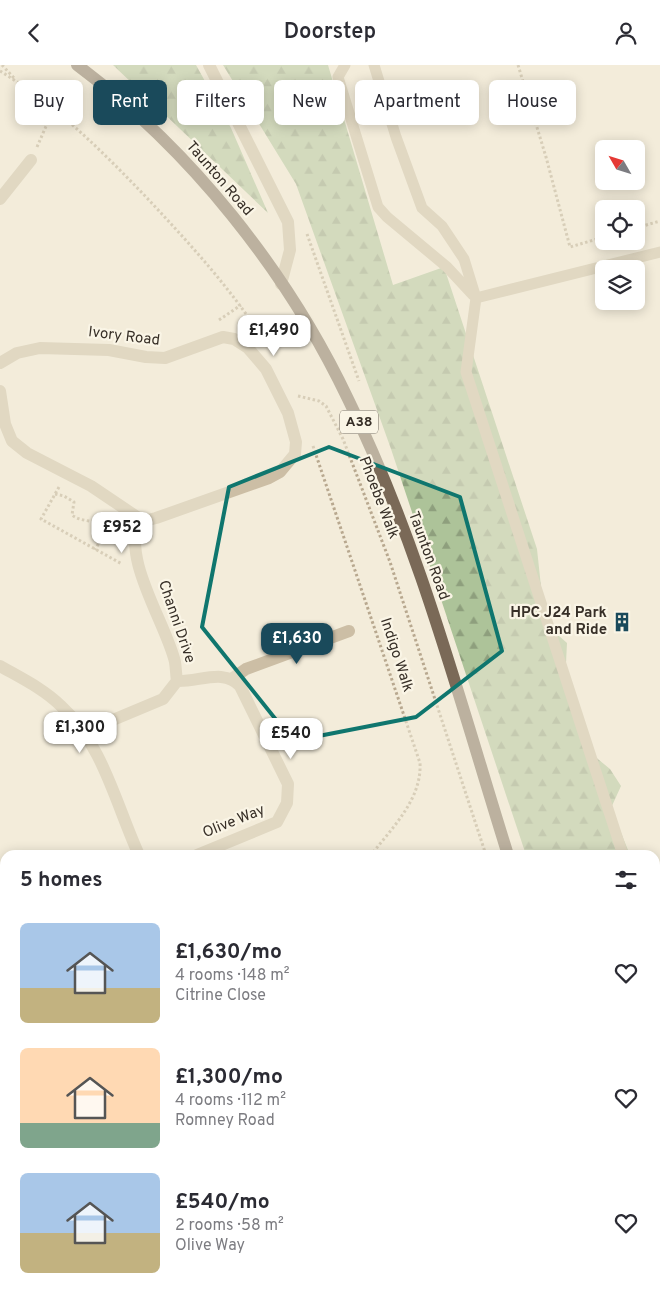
<!DOCTYPE html>
<html lang="en">
<head>
<meta charset="utf-8">
<style>
  :root { --surface:#fff; --page:#f7f7f7; --text:#2b2b33; --muted:#7c7c81; --accent:#1a4a5b }
  body { margin:0; font-family:Overpass,sans-serif; background:var(--page); color:var(--text); height:100vh; display:flex; flex-direction:column; font-size:19px; white-space:nowrap }
  * { box-sizing:border-box; margin:0 }
  p { font-size:16px; color:var(--muted) }
  .icon { flex:none; width:28px; height:28px; fill:none; stroke:currentColor; stroke-width:2; stroke-linecap:round; stroke-linejoin:round }
  .map { position:relative; flex:1; overflow:hidden }
  .side { position:absolute; left:0px; top:785px; width:660px; height:445px; display:flex; flex-direction:column; background:var(--surface); border-radius:15px 15px 0 0; box-shadow:0 2px 12px #0003 }
  .side>* { flex:none }
  .hud { position:absolute; left:15px; top:15px; width:630px; height:45px; display:flex; gap:10px }
  .needle { width:32px; rotate:309deg }
  .buttons { position:absolute; left:595px; top:75px; display:grid; gap:10px }
  .buttons a { display:grid; place-items:center; width:50px; height:50px; border-radius:8px; background:var(--surface); box-shadow:0 2px 12px #0003; font-size:25px }
  .price { position:absolute; translate:-50% -42px; padding:0 11px; border-radius:10px; background:#fff; color:#222; font-size:16px; line-height:32px; filter:drop-shadow(0 1px 2px #0008) }
  .price::after { content:''; position:absolute; left:50%; top:30px; width:15px; height:11px; margin-left:-8px; background:inherit; clip-path:polygon(0 0,100% 0,50% 100%) }
  .price.selected { background:var(--accent); color:#fff }
  ul { padding:0; list-style:none }
  li { display:flex; align-items:center; gap:15px; height:125px; padding:0 20px }
  li span { display:grid; place-items:center; flex:none; width:140px; height:100px; border-radius:8px; color:#555 }
  li>.icon { margin-inline-start:auto }
  span .icon { width:60px; height:60px; fill:#fffc; stroke-width:1 }
  li b { font-size:21px }
  h2 { display:flex; justify-content:space-between; align-items:center; height:60px; padding:0 20px; font-size:21px }
  .chip { padding:0 18px; border-radius:8px; background:var(--surface); box-shadow:0 2px 12px #0003; font-size:18px; line-height:45px }
  .chip.selected { background:var(--accent); color:#fff }
  header { display:flex; justify-content:space-between; align-items:center; height:65px; padding:0 20px; background:var(--surface); font-size:22px; font-weight:600 }
  .map>svg:first-child { display:block }
  .grass { fill:url(#grass-dots) }
  .forest { fill:url(#forest-firs) }
  .lines { fill:none; stroke-linecap:round; stroke-linejoin:round }
  .path { stroke:#b8a88f; stroke-width:3; stroke-dasharray:2.5 2.5; stroke-linecap:butt }
  .lane { stroke:#ccbea5; stroke-width:11 }
  .street { stroke:#ccbea5; stroke-width:12 }
  .primary { stroke:#7a6957; stroke-width:12 }
  .marked { fill:none; stroke:#0f766e; stroke-width:4; stroke-linejoin:round }
  .labels { text-anchor:middle; dominant-baseline:central; stroke-width:4.5; stroke-linejoin:round; paint-order:stroke }
  .shield { fill:#faf5e6; stroke:#726a60; stroke-width:1 }
  .shield-label { font-size:14px; font-weight:bold; fill:#372f27 }
  .street-label { font-size:15px; fill:#372f27; stroke:#faf5e6 }
  .poi-label { font-size:15px; font-weight:bold; fill:#372f27; stroke:#faf5e6; text-anchor:end }
</style>
</head>
<body>
<header><svg class="icon" aria-label="back" viewBox="0 0 24 24"><path d="M15 5l-7 7 7 7"/></svg>Doorstep<svg class="icon" aria-label="person" viewBox="0 0 24 24"><circle cx="12" cy="8" r="4"/><path d="M4 21q1-7 8-7t8 7"/></svg></header>
<div class="map">
<svg width="660" height="1230" viewBox="0 0 660 1230">
  <defs>
    <pattern id="grass-dots" width="8" height="8" patternUnits="userSpaceOnUse" patternTransform="scale(1.25)"><rect width="8" height="8" fill="#adc399"/><path d="M2 2h.1M6 6h.1" fill="none" stroke="#8e9f7d" stroke-width="1.8" stroke-linecap="round"/></pattern>
    <pattern id="forest-firs" width="22" height="20" patternUnits="userSpaceOnUse" patternTransform="scale(1.25)"><rect width="22" height="20" fill="#adc399"/><path d="M5 1l3.5 6h-7zM16 11l3.5 6h-7z" fill="#8e9f7d"/></pattern>
  </defs>
  <rect width="100%" height="100%" fill="#f3ecda"/>
  <!-- grass -->
  <path class="grass" d="M143 1225H181L176 1230H149Z"/>
  <!-- forest -->
  <path class="forest" d="M113 0H196L231 63 268 148Z
    M223 0H328L393 220 444 202 537 484 542 531 549 562 567 578 565 618 593 690 610 704 621 721 611 743 630 790H526L391 384 296 119Z
    M655 913 660 930V1030L657 1031 660 1040V1207L655 1192Z"/>
  <g class="lines">
    <!-- path -->
    <path class="path" d="M2 0 14 13
      M518 0 546 92 570 182 604 172
      M0 6C56 40 102 86 147 133 188 177 228 220 261 271
      M37 82 54 43
      M636 163 660 156
      M307 169 359 316
      M219 255 241 240
      M298 331 319 336 326 341 343 374 390 497 486 790
      M313 381 420 698C422 734 392 763 371 790
      M59 422 41 454 122 499
      M55 429 64 431 74 437 72 450C82 458 97 454 107 463L95 485
      M0 1063 5 1061
      M655 1218 659 1230
      M130 1225 137 1230
      M610 1225 611 1230"/>
    <!-- lane -->
    <path class="lane" d="M345 0 338 12 378 142 387 152 447 202 473 230
      M374 0 396 72 422 143 442 161 464 194 476 233 466 307 623 790
      M476 233 660 187
      M655 889 660 905
      M191 1230 195 1225"/>
    <!-- street -->
    <path class="street" d="M209 0 288 157 290 185 281 219
      M0 134 31 95
      M0 298 17 288 40 283 109 285 146 292 165 293 223 272 234 274 248 283 266 304 288 348 296 377 295 389 280 407 269 413 156 453 148 455 140 454
      M0 326 5 359 12 376 27 388 91 421 140 454C120 492 166 558 175 597 176 603 176 610 177 616L163 634 108 657 87 672
      M0 601C21 613 44 624 61 641 103 679 116 740 139 790
      M233 613 246 604 349 566
      M177 616C199 617 224 603 240 621L288 719 287 738 277 757 197 790
      M0 836 5 837
      M0 1043 5 1041
      M0 1192 5 1197
      M48 1225 56 1230
      M354 1225 356 1230
      M103 1230 107 1225"/>
    <!-- primary -->
    <path class="primary" d="M77 0C191 85 287 206 348 334 419 478 460 637 508 790
      M634 1225 635 1230"/>
  </g>
  <!-- marked area -->
  <path d="M0 0H660V1230H0ZM329 382 460 432 502 586 416 652 293 676 202 562 229 422Z" fill="#f3ecda" fill-opacity=".55" fill-rule="evenodd"/>
  <path class="marked" d="M329 382 460 432 502 586 416 652 293 676 202 562 229 422Z"/>
  <!-- icons -->
  <defs>
    <symbol id="building-bare" viewBox="-9 -9 18 18"><path d="M-4-6H4V6H1V3H-1V6H-4ZM-2.5-4.3h1.7v1.8h-1.7ZM.8-4.3h1.7v1.8H.8ZM-2.5-1h1.7V.8h-1.7ZM.8-1h1.7V.8H.8Z" fill="#1a4a5b" stroke="#faf5e6" stroke-width="2.5" paint-order="stroke"/></symbol>
  </defs>
  <g fill-rule="evenodd">
    <use href="#building-bare" x="608" y="543" width="28" height="28"/>
  </g>
  <g class="labels">
    <!-- shield labels -->
    <rect class="shield" x="340" y="345.5" width="38" height="23" rx="4"/>
    <g class="shield-label">
      <text x="359" y="357">A38</text>
    </g>
    <!-- street labels -->
    <g class="street-label">
      <text transform="translate(219 114) rotate(49)">Taunton Road</text>
      <text transform="translate(124 272) rotate(7)">Ivory Road</text>
      <text transform="translate(378 433) rotate(69)">Phoebe Walk</text>
      <text transform="translate(428 491) rotate(70)">Taunton Road</text>
      <text transform="translate(176 557) rotate(71)">Channi Drive</text>
      <text transform="translate(396 590) rotate(72)">Indigo Walk</text>
      <text transform="translate(234 757) rotate(-22)">Olive Way</text>
    </g>
    <!-- poi labels -->
    <g class="poi-label">
      <text x="607" y="548">HPC J24 Park<tspan x="607" dy="17">and Ride</tspan></text>
    </g>
  </g>
</svg>
<div class="buttons">
<a><svg class="needle" viewBox="-14 -14 28 28"><path d="M0-13l5 13h-10z" fill="#e53935"/><path d="M0 13l5-13h-10z" fill="#7c7c81"/></svg></a>
<a><svg class="icon" aria-label="locate" viewBox="0 0 24 24"><circle cx="12" cy="12" r="6"/><path d="M12 2v4M12 18v4M2 12h4M18 12h4"/></svg></a>
<a><svg class="icon" aria-label="layers" viewBox="0 0 24 24"><path d="M12 4l9 5-9 5-9-5zM3 14l9 5 9-5"/></svg></a>
</div>
<b class="price" style="left:274px;top:292px">£1,490</b>
<b class="price" style="left:122px;top:489px">£952</b>
<b class="price selected" style="left:297px;top:600px">£1,630</b>
<b class="price" style="left:80px;top:689px">£1,300</b>
<b class="price" style="left:291px;top:695px">£540</b>
<div class="hud">
<a class="chip">Buy</a>
<a class="chip selected">Rent</a>
<a class="chip">Filters</a>
<a class="chip">New</a>
<a class="chip">Apartment</a>
<a class="chip">House</a>
</div>
<section class="side">
<h2>5 homes<svg class="icon" aria-label="filters" viewBox="0 0 24 24"><path d="M4 7h16M4 17h16"/><circle cx="9" cy="7" r="2"/><circle cx="15" cy="17" r="2"/></svg></h2>
<ul>
<li><span style="background:linear-gradient(#a9c7e8 65%,#c2b280 0)"><svg class="icon" aria-label="home" viewBox="0 0 24 24"><path d="M3 11l9-7 9 7M6 9v11h12V9"/></svg></span><div><b>£1,630/mo</b><p>4 rooms · 148 m²</p><p>Citrine Close</p></div><svg class="icon" aria-label="heart" viewBox="0 0 24 24"><path d="M12 20l-8-8c-3-5 5-10 8-4 3-6 11-1 8 4z"/></svg></li>
<li><span style="background:linear-gradient(#ffd9b3 75%,#7fa58c 0)"><svg class="icon" aria-label="home" viewBox="0 0 24 24"><path d="M3 11l9-7 9 7M6 9v11h12V9"/></svg></span><div><b>£1,300/mo</b><p>4 rooms · 112 m²</p><p>Romney Road</p></div><svg class="icon" aria-label="heart" viewBox="0 0 24 24"><path d="M12 20l-8-8c-3-5 5-10 8-4 3-6 11-1 8 4z"/></svg></li>
<li><span style="background:linear-gradient(#a9c7e8 60%,#c2b280 0)"><svg class="icon" aria-label="home" viewBox="0 0 24 24"><path d="M3 11l9-7 9 7M6 9v11h12V9"/></svg></span><div><b>£540/mo</b><p>2 rooms · 58 m²</p><p>Olive Way</p></div><svg class="icon" aria-label="heart" viewBox="0 0 24 24"><path d="M12 20l-8-8c-3-5 5-10 8-4 3-6 11-1 8 4z"/></svg></li>
</ul>
</section>
</div>
</body>
</html>
